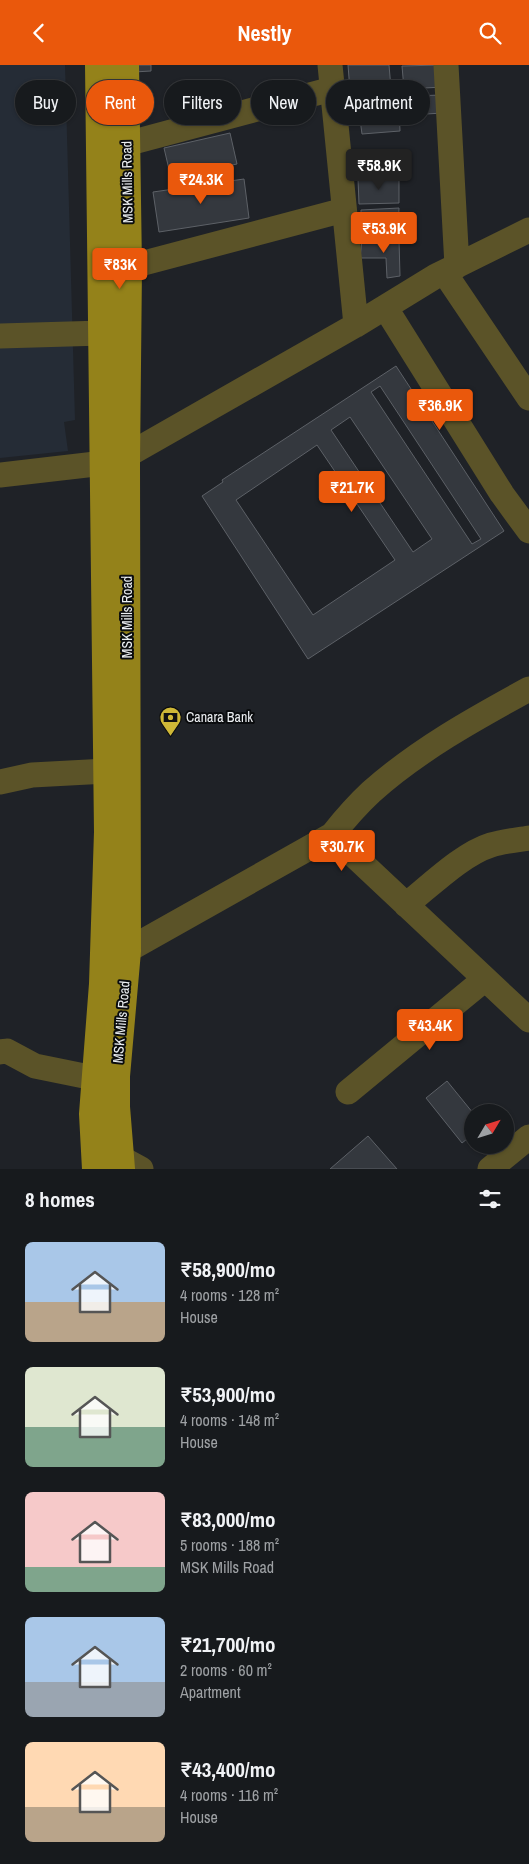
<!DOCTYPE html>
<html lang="en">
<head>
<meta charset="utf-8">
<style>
  :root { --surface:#171a1d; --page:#202326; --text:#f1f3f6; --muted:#9ea1a4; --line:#36383b; --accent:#ea580c }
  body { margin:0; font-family:"Archivo Narrow",sans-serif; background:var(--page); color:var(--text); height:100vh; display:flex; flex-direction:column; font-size:19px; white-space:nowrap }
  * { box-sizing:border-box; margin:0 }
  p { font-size:16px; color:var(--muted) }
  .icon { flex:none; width:28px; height:28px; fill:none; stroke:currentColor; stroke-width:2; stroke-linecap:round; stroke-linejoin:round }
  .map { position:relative; height:1104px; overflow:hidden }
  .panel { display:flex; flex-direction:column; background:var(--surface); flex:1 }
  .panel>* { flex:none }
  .guide { position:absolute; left:15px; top:15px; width:500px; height:45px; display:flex; gap:10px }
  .needle { width:32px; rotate:52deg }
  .fabs { position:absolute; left:464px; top:1039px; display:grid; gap:10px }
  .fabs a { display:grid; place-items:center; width:50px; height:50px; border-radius:50%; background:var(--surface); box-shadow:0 1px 4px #0004,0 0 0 1px var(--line); font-size:25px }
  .price { position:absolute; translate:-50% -42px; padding:0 11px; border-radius:5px; background:var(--accent); color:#fff; font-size:16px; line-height:32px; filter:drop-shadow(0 1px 2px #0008) }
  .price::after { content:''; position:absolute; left:50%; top:30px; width:15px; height:11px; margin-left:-8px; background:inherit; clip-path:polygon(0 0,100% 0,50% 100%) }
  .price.active { background:#222; color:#fff }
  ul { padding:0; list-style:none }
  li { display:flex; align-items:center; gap:15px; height:125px; padding:0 25px }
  li span { display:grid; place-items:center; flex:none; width:140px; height:100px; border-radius:8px; color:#555 }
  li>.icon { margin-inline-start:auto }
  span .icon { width:60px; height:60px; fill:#fffc; stroke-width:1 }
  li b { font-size:21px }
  h2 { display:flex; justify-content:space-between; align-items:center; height:60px; padding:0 25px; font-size:21px }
  .tag { padding:0 18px; border-radius:22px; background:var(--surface); box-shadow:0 1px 4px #0004,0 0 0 1px var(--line); font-size:18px; line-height:45px }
  .tag.active { background:var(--accent); color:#fff }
  header { display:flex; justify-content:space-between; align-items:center; height:65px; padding:0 25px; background:var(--accent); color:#fff; font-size:22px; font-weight:700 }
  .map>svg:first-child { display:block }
  .built { fill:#252c36 }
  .building { fill:#34383e; stroke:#5d6167; fill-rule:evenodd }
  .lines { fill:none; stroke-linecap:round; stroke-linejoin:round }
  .minor { stroke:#5b5328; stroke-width:25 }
  .major { stroke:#94821a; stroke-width:28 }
  .labels { text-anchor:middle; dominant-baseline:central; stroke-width:4; stroke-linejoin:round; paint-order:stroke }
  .street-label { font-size:14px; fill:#eceff2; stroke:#0a0c0e }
  .poi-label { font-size:14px; fill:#eceff2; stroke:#0a0c0e; text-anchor:start }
</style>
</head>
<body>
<header><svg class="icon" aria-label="back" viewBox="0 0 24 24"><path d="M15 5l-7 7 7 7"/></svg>Nestly<svg class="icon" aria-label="search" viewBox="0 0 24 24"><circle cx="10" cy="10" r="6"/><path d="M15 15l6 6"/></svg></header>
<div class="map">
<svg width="529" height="1104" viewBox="0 0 529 1104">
  <rect width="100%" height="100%" fill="#1f2227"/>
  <!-- built -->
  <path class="built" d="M0 0H65L75 355 64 357 68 386 0 393Z"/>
  <!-- building -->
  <path class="building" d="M134 0H151V6L134 7Z
    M348 0H389L392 35 351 39Z
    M440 0 444 22 404 24 402 1Z
    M443 30V48L409 50 408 31Z
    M399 43 400 66 362 69 359 47Z
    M230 68 237 99 171 113 164 83Z
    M399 113V138L359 139 358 114Z
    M244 114 249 153 159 167 153 127Z
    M399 143 398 168 361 167V145Z
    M362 175H399L400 211 387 213 386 193H360Z
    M396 301 504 466 308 594 202 431 223 417 222 415ZM380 321 481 474 472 479 371 327ZM350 352 432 474 413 487 331 365ZM317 380 395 495 313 550 236 435Z
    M447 1016 473 1048 472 1070 462 1078 426 1033Z
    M368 1071 397 1104H330Z"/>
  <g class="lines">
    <!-- minor -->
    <path class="minor" d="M330 0 356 260
      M446 0 457 201
      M126 79 332 24
      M110 207 344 145
      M444 207 529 333
      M385 242 502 429 529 466
      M0 271 103 268
      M0 410 104 398 126 391 356 260 436 211 529 165
      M0 717 32 710 107 706
      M332 770C344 755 357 740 371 727 418 685 474 654 529 624
      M406 840C430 821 462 789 491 780 503 776 517 775 529 773
      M110 895 332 770 529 955
      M0 987 7 986 35 1001 94 1013
      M348 1027 485 914
      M119 1092 141 1104
      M490 1104 529 1072"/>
    <!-- major -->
    <path class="major" d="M96 1104 93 1049 103 919 108 767 99 0
      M121 1104 116 1042V1011L127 886 126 397 128 202 125 0"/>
  </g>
  <!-- icons -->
  <defs>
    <symbol id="bank-pin" viewBox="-11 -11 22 30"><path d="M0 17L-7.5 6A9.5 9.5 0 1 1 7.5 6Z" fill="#cfb837" stroke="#0a0c0e"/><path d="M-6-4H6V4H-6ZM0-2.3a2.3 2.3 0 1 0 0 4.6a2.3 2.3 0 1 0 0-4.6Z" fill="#111"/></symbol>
  </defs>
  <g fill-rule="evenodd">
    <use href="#bank-pin" x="158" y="640" width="25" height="34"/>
  </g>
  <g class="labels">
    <!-- street labels -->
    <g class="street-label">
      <text transform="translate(127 117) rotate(-91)">MSK Mills Road</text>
      <text transform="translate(127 552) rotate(-90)">MSK Mills Road</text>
      <text transform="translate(121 957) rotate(-85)">MSK Mills Road</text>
    </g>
    <!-- poi labels -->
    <g class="poi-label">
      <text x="186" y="652">Canara Bank</text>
    </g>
  </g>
</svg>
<div class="fabs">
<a><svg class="needle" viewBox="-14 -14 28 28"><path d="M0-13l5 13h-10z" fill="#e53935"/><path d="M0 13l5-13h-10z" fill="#9ea1a4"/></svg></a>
</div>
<b class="price active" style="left:379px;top:126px">₹58.9K</b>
<b class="price" style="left:201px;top:140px">₹24.3K</b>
<b class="price" style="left:384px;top:189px">₹53.9K</b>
<b class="price" style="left:120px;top:225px">₹83K</b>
<b class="price" style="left:440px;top:366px">₹36.9K</b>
<b class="price" style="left:352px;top:448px">₹21.7K</b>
<b class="price" style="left:342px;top:807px">₹30.7K</b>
<b class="price" style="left:430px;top:986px">₹43.4K</b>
<div class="guide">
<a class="tag">Buy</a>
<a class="tag active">Rent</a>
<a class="tag">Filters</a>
<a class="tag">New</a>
<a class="tag">Apartment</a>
</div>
</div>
<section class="panel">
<h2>8 homes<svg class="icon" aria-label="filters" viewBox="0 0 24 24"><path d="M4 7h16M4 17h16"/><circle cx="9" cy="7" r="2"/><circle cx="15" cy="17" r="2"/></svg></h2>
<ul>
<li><span style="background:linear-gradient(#a9c7e8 60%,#b9a48a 0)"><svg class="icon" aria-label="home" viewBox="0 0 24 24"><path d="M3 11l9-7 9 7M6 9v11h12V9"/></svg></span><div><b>₹58,900/mo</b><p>4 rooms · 128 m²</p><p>House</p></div></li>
<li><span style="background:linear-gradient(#dfe7d0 60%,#7fa58c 0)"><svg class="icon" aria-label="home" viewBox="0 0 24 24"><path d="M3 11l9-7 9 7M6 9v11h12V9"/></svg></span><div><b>₹53,900/mo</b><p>4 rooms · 148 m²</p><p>House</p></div></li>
<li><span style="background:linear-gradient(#f6c9c9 75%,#7fa58c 0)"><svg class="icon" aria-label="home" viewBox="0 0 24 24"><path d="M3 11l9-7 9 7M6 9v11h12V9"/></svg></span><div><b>₹83,000/mo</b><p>5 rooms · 188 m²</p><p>MSK Mills Road</p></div></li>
<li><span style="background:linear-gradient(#a9c7e8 65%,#9aa5b1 0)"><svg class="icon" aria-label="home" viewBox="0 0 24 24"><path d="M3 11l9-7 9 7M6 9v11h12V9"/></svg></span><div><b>₹21,700/mo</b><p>2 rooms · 60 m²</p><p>Apartment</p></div></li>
<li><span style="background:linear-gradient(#ffd9b3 65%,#b9a48a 0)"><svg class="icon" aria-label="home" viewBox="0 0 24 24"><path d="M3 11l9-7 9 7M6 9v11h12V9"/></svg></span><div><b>₹43,400/mo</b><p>4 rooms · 116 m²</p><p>House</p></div></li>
</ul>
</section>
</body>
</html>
